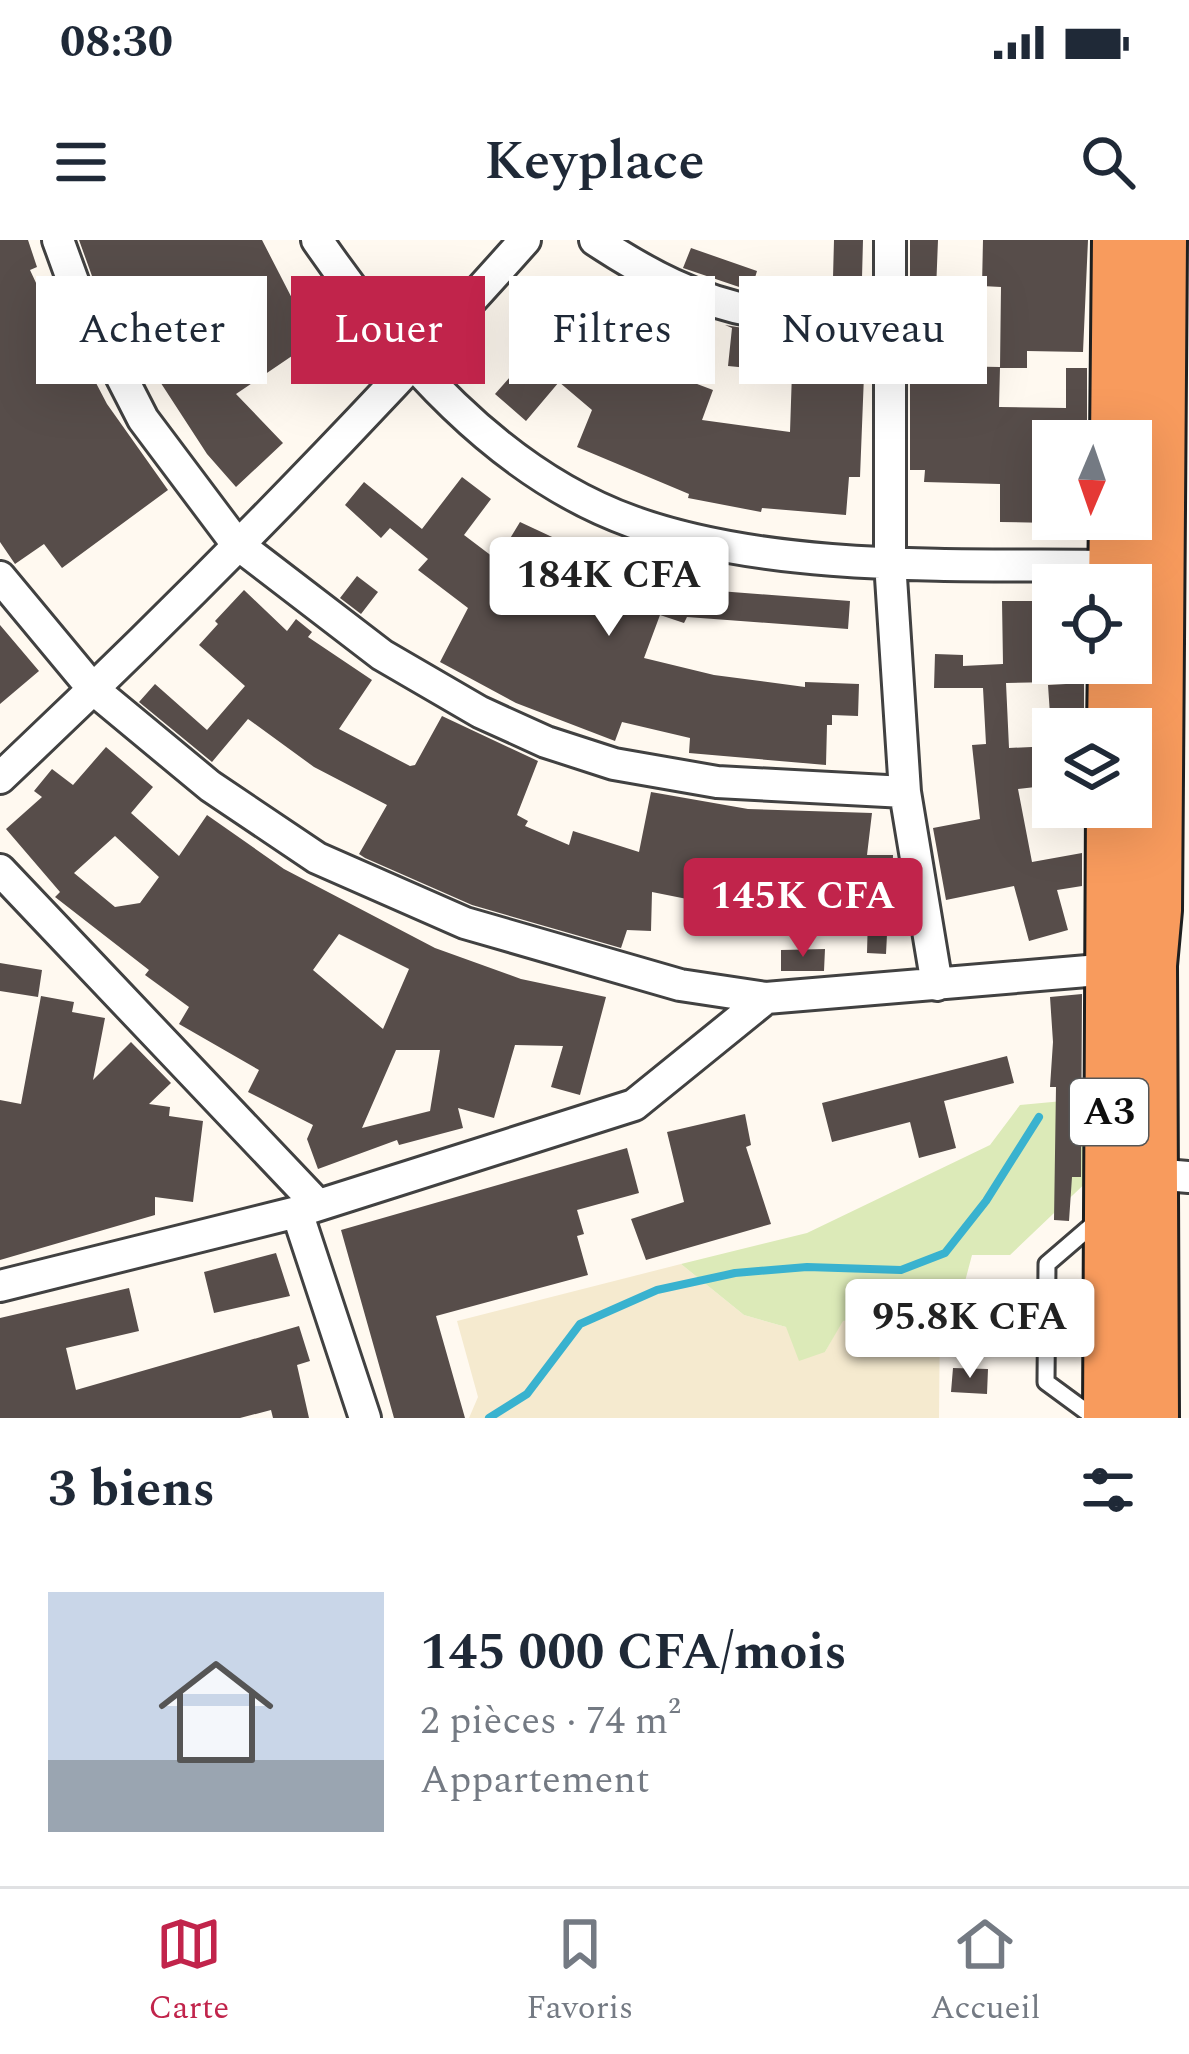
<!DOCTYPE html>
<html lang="fr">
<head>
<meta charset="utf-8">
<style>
  :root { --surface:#fff; --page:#f2f2f3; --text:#1f2937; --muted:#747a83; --line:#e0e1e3; --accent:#c1244b }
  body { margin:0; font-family:Spectral,serif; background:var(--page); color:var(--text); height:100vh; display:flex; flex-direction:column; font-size:45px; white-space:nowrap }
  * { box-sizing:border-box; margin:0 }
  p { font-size:39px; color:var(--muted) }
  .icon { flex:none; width:66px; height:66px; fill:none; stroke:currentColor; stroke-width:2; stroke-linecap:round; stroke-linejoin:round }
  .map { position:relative; height:1178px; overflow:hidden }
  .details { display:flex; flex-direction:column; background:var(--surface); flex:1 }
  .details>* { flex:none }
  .hud { position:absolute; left:36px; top:36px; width:1119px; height:108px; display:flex; gap:24px }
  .needle { width:78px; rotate:182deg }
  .fabs { position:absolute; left:1032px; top:180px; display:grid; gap:24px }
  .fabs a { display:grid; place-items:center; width:120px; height:120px; border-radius:0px; background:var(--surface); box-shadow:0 12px 48px #0002; font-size:60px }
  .price { position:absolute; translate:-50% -102px; padding:0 27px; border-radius:12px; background:#fff; color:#222; font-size:39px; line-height:78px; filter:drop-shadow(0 3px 6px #0008) }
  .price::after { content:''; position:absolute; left:50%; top:72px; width:36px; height:27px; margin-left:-18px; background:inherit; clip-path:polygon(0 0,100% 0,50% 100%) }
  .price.active { background:var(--accent); color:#fff }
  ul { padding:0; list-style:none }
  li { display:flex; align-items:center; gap:36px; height:300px; padding:0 48px }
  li+li { border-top:3px solid var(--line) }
  li span { display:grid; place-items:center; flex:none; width:336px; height:240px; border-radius:0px; color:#555 }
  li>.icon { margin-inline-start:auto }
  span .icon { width:144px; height:144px; fill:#fffc; stroke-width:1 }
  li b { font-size:51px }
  h2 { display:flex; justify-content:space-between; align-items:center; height:144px; padding:0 48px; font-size:51px }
  .chip { padding:0 42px; border-radius:0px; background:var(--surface); box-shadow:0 12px 48px #0002; font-size:42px; line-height:108px }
  .chip.active { background:var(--accent); color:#fff }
  .status { display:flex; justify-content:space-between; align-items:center; height:84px; padding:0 60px; background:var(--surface); direction:ltr }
  .status svg { height:33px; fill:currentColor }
  header { display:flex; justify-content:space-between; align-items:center; height:156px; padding:0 48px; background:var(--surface); font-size:54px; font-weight:600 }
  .dock { display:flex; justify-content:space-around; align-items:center; height:168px; border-top:3px solid var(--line); background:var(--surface); font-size:33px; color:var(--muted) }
  .dock a { display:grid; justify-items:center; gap:6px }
  .dock .active { color:var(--accent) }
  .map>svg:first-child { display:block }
  .farmland { fill:#f5eacf }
  .green { fill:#dceab8 }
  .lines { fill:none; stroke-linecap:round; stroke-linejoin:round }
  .stream { stroke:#39b2cf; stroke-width:8 }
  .building { fill:#574d4a; fill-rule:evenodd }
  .service-casing { stroke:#414141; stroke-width:21 }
  .minor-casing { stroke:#414141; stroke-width:36 }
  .trunk-casing { stroke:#1f1f1f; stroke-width:54 }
  .service { stroke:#fff; stroke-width:15 }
  .minor { stroke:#fff; stroke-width:30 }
  .trunk { stroke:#f89b5d; stroke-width:48 }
  .labels { text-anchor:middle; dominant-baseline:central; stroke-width:12; stroke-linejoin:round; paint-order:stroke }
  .shield { fill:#fff; stroke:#565656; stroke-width:3 }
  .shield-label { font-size:39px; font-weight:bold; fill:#0e0e0e }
</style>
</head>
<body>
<div class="status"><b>08:30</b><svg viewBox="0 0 49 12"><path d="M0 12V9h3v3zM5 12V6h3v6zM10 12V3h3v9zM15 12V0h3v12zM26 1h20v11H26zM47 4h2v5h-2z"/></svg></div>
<header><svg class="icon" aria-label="menu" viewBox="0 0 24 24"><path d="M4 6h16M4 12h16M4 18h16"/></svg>Keyplace<svg class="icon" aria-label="search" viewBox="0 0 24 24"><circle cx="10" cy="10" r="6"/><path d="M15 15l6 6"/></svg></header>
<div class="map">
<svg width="1189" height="1178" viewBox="0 0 1189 1178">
  <rect width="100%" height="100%" fill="#fff9f0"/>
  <!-- farmland -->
  <path class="farmland" d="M681 1024 744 1075 786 1087 825 1112 842 1081 940 1067 939 1178H469L478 1157 457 1081Z"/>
  <!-- green -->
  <path class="green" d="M1095 858V934L1010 1015H972L963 1049 940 1067 843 1081 825 1112 799 1121 786 1087 744 1075 681 1024 807 993 990 905 1020 865Z"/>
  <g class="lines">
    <!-- stream -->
    <path class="stream" d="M489 1178 527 1154 580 1084 657 1050 735 1033 807 1027 901 1030 945 1013 986 961 1039 877"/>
  </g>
  <!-- building -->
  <path class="building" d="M0 0H28L37 27 30 30 64 103 73 99 107 164 168 250 62 328 44 304 15 324 0 302Z
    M79 0H262L314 101 236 154 283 203 236 247 207 214 129 94 124 97 92 36Z
    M834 0H863L862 38H833Z
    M910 0H938L936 51H945L943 126 1000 127 999 167 1066 168V128H1087V201H1033L1032 249 1053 250V283L1000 282V244L924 242 925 230H910Z
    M983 0H1088L1083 112 1027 111V128H1000L1001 47 982 46Z
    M691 8 757 31 751 51 683 28Z
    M635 47 667 63 639 122 713 150 702 180 790 192 792 132 728 126 732 88 725 85 790 96 793 109 859 116 857 134 864 135 860 237H849L846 275 762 268 761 272 688 258 689 254 577 207 592 170 559 142 526 181 495 154 560 80 593 108 622 50 631 55Z
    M462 237 491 259 464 295 497 320 520 282 580 310 581 307 648 336 719 358V351L850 361 848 389 687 377 684 383 660 375 644 418 714 435 805 447V442L859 444 858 476 832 475V485H827L826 525 689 513 690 498 622 482 615 501 516 463 440 422 468 368 418 330 428 319 390 288 381 298 345 265 364 242 422 289Z
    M357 336 378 352 361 374 340 358Z
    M244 350 287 391 296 379 312 392 308 397 372 440 339 489 410 526 415 525 442 476 538 521 517 575 528 581 525 586 569 605 573 591 639 612 651 552 748 569 872 573 867 615H893L892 675H888L886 714 867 713 868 675 717 665 652 652 651 691 627 690 621 708 472 665 365 618 359 614 387 565 314 527 248 479 212 522 139 462 155 444 207 490 245 446 199 405 218 384 215 381Z
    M1002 361H1053L1055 442 1006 443 1009 508 1053 506V545L1018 549 1032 622 1082 613V646L1057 650 1068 690 1029 701 1014 646 946 660 933 588 980 579 972 505 986 504 983 448H934L935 414 963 415V426L1003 424Z
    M0 385 39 431 0 464Z
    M1084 443V489H1051L1048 445Z
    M106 507 153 547 131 573 179 616 207 575 284 629 435 708 521 739 606 757 580 855 551 847 563 806 515 805 494 878 458 868 463 888 399 905 397 900 318 929 307 899 313 885 248 852 259 830 179 784 189 767 145 735 149 730 55 657 60 652 6 589 42 557 34 551 52 529 73 545ZM115 596 159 637 140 663 115 667 74 633ZM339 694 409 729 383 789 313 730ZM396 810H440L430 871 362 888Z
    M825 709 824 731H781V710Z
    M0 723 42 730 38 757 0 751Z
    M1082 754 1081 937H1072L1069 981 1054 980 1056 847H1050L1053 802 1050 757Z
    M41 756 74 762 72 772 105 778 93 840 131 802 171 843 149 864 170 867 169 876 203 881 193 962 155 957V975L0 1020V860L21 864Z
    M1007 816 1014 843 944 861 956 908 919 918 910 882 832 902 822 863Z
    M745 874 751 905 746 907 771 984 646 1020 631 979 684 962 667 892Z
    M627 908 639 953 577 970 584 994 577 996 588 1035 436 1076 465 1178H394L341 990Z
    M276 1013 290 1056 214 1073 204 1032Z
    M129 1048 139 1091 66 1108 76 1150 299 1086 310 1121 297 1125 309 1178H273L271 1170 240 1178H0V1078Z
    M970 1051H994V1065L1009 1064 1010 1094 972 1096Z
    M953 1128 988 1129 987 1154 951 1152Z"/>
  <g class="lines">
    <defs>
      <path id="service" d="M1095 1178 1046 1142 1047 1024 1097 981"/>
      <path id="minor" d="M58 0 74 44 143 179 236 303 382 415 480 472 546 502 614 524 717 542 905 552
        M317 0C396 114 498 234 633 282 776 333 962 324 1113 326
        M595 0C645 33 698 62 758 72 801 80 846 80 890 84
        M890 0V322L905 552 937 745
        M0 337 93 449 210 546 317 618 465 683 680 745 766 758 1123 728
        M0 538C182 366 359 187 525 0
        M0 630 318 965
        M1153 934 1189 937
        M297 972 365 1178
        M0 1046 297 972 634 865 766 758"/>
      <path id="trunk" d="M1115 201 1117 0
        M1113 345 1114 279
        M1112 489 1113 423
        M1108 1178 1111 567
        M1154 1178 1152 725 1157 670 1162 0"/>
    </defs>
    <!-- service casing -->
    <use href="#service" class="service-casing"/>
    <!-- minor casing -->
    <use href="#minor" class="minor-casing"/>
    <!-- trunk casing -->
    <use href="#trunk" class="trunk-casing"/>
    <!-- service -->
    <use href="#service" class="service"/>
    <!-- minor -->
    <use href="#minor" class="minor"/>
    <!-- trunk -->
    <use href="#trunk" class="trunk"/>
  </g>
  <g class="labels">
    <!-- shield labels -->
    <rect class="shield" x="1070" y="839" width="78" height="66" rx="9"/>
    <g class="shield-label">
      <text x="1109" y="872">A3</text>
    </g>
  </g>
</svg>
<div class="fabs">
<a><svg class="needle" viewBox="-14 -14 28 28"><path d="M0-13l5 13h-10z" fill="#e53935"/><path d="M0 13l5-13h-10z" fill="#747a83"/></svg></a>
<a><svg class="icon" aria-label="locate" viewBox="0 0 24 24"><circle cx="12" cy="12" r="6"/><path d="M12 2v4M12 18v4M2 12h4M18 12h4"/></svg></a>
<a><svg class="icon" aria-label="layers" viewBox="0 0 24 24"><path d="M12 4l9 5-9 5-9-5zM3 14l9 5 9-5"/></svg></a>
</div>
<b class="price" style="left:609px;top:399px">184K CFA</b>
<b class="price active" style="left:803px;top:720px">145K CFA</b>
<b class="price" style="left:970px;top:1141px">95.8K CFA</b>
<div class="hud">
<a class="chip">Acheter</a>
<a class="chip active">Louer</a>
<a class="chip">Filtres</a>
<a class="chip">Nouveau</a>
</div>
</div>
<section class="details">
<h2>3 biens<svg class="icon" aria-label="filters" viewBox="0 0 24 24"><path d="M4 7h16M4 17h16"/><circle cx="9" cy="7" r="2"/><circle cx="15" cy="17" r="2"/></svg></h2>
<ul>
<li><span style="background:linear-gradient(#c9d6e8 70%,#9aa5b1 0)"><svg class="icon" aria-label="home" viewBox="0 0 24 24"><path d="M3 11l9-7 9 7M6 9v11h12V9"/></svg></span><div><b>145 000 CFA/mois</b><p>2 pièces · 74 m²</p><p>Appartement</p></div></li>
</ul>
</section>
<nav class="dock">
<a class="active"><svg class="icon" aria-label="map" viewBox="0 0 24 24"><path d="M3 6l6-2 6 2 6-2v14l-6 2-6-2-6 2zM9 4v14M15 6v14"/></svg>Carte</a>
<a><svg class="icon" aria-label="saved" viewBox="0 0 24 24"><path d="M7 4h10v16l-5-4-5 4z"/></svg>Favoris</a>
<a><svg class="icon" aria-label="home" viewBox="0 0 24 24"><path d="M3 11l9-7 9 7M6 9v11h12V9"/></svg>Accueil</a>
</nav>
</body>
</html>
